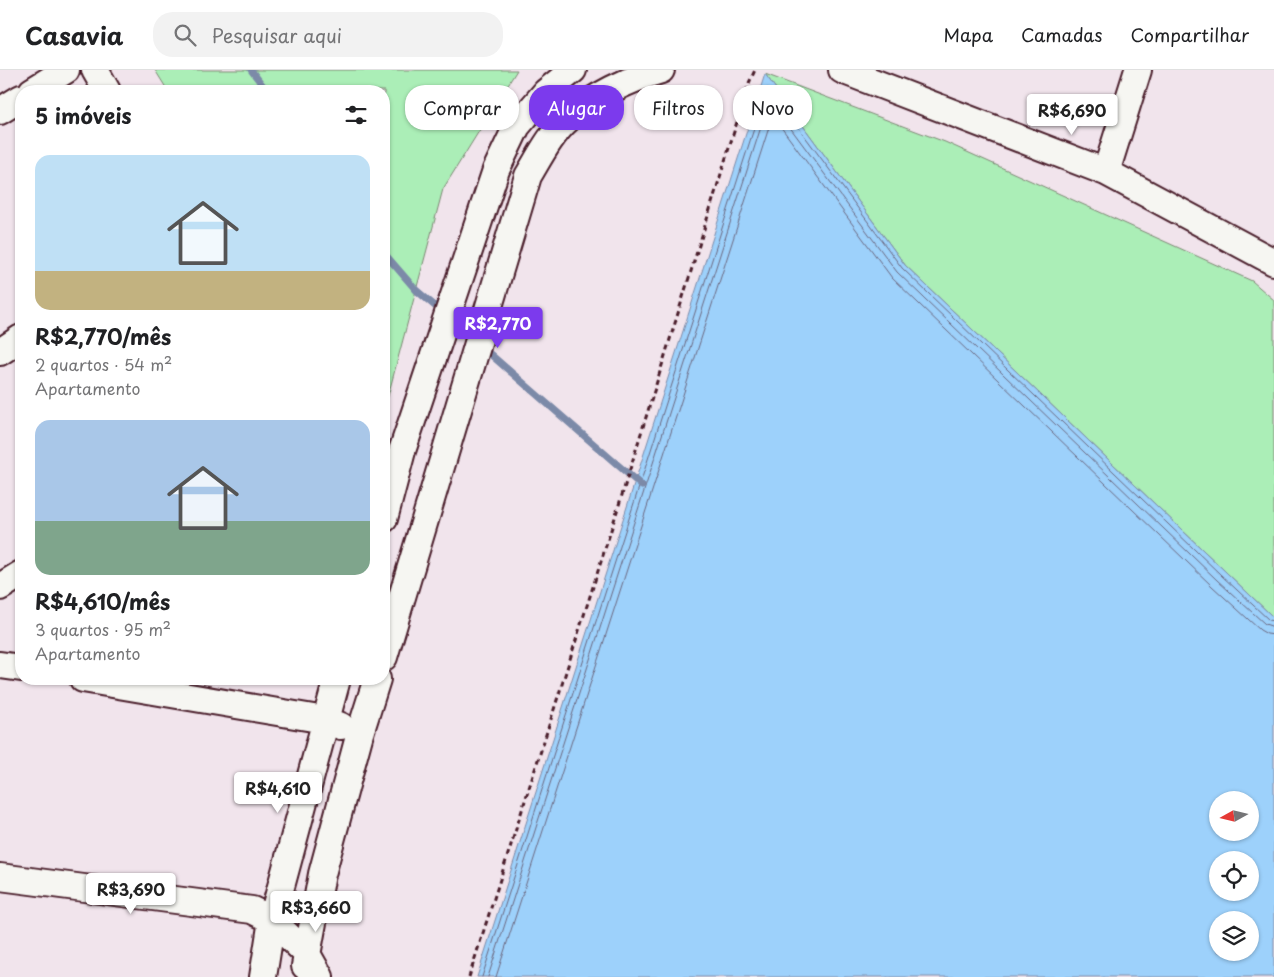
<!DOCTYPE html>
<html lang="pt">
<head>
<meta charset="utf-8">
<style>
  :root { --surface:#fff; --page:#f2f2f2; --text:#202124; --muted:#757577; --line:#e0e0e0; --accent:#7c3aed }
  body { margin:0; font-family:"Playpen Sans",sans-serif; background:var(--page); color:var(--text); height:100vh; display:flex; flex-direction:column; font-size:19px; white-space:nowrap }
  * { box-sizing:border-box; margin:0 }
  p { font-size:16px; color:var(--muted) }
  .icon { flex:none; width:28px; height:28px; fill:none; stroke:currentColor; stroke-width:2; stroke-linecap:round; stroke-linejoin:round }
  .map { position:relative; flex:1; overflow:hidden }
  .drawer { position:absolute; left:15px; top:15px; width:375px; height:600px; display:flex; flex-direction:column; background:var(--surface); border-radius:20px; box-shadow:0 1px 4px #0004 }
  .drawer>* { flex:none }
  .banner { position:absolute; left:405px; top:15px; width:475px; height:45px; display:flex; gap:10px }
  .needle { width:32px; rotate:262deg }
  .fabs { position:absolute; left:1209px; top:721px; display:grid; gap:10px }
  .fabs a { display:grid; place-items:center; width:50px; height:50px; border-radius:50%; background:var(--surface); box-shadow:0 1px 4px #0004; font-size:25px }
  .price { position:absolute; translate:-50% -42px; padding:0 11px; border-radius:5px; background:#fff; color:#222; font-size:16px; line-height:32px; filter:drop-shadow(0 1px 2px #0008) }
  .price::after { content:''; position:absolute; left:50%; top:30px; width:15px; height:11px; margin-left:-8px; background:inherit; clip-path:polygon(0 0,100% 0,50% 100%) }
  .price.current { background:var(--accent); color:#fff }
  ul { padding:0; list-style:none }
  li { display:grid; align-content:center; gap:10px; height:265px; padding:0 20px }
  li span { display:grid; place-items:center; height:155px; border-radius:15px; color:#555 }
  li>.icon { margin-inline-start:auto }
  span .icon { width:90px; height:90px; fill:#fffc; stroke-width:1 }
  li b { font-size:21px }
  h2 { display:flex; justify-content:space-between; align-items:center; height:60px; padding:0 20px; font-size:21px }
  .pill { padding:0 18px; border-radius:20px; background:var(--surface); box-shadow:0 1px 4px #0004; font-size:18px; line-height:45px }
  .pill.current { background:var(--accent); color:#fff }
  header { display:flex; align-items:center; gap:30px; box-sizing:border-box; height:70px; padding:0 25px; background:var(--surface); border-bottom:1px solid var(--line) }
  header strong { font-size:24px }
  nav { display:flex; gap:28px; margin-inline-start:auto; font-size:18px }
  .search { width:350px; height:45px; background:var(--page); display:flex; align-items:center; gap:12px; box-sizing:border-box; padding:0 18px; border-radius:20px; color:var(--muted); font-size:19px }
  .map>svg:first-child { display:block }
  .green { fill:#abeeb7; stroke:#7a8671 }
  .water { fill:#9dd1fb; stroke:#7c8aa8; fill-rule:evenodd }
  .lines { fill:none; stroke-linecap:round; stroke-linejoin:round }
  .shore { stroke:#6b667e; stroke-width:1 }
  .stream { stroke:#7c8aa8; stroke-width:7 }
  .street-casing { stroke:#4a1f2b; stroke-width:30 }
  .path { stroke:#4a1f2b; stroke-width:3; stroke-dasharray:5 4; stroke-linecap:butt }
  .street { stroke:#f6f6f2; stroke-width:26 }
</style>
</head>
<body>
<header>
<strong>Casavia</strong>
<div class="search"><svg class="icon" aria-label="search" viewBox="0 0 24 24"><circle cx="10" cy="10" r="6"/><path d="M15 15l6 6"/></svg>Pesquisar aqui</div>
<nav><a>Mapa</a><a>Camadas</a><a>Compartilhar</a></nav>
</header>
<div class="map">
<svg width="1274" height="907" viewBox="0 0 1274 907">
  <rect width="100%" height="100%" fill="#f1e4ec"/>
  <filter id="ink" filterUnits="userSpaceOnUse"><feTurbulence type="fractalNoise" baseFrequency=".02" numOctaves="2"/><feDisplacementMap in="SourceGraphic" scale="10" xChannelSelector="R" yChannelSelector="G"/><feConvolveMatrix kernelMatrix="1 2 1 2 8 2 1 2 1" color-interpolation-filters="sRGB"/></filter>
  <g filter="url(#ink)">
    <!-- green -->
    <path class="green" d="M155 0H517L443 119 384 341V21H168Z
      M765 4 945 72 1252 211 1274 230V548L905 195Z"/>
    <!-- water -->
    <path class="water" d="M765 4 905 195 1274 548V907H477ZM1218 730H1250V762H1218ZM1218 790H1250V822H1218ZM1218 850H1250V882H1218Z"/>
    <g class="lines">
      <!-- shore -->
      <path class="shore" d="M482 907 767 18 770 19 902 198 1221 505 1269 550 1274 551
        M488 907 769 32 772 33 897 202 1217 510 1265 554 1274 557
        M496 907 772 48 775 49 892 208 1212 516 1260 560 1267 564 1274 565"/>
      <!-- stream -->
      <path class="stream" d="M251 0 267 21
        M384 183 416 220 442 242
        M452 251 474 270
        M482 277 642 416"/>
      <defs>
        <path id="street" d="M95 0 107 21
          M842 0 1106 102 1274 192
          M32 21 66 0
          M0 41 21 28
          M1106 102 1138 0
          M0 282 21 268
          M384 449 402 381 496 100 517 56 546 22 573 0
          M0 517 21 504
          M384 587 528 106C540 86 551 64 568 49 592 26 630 9 661 0
          M0 595 21 598
          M83 609 325 650 341 656
          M0 807 252 840 272 850 307 884 320 907
          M305 896 322 804 360 663 377 609
          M263 907 272 850 337 609"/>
      </defs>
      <!-- street casing -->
      <use href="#street" class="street-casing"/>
      <!-- path -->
      <path class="path" d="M469 907 618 438 749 13 755 0"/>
      <!-- street -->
      <use href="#street" class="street"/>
    </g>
  </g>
</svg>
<div class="fabs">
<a><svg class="needle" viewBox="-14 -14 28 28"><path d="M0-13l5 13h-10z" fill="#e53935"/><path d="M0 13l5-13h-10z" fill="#757577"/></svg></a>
<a><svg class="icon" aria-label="locate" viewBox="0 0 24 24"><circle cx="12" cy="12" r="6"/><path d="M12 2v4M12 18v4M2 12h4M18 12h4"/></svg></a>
<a><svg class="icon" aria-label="layers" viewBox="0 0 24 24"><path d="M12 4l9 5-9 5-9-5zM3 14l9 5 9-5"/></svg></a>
</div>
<b class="price" style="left:1072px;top:66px">R$6,690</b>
<b class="price current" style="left:498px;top:279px">R$2,770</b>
<b class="price" style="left:278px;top:744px">R$4,610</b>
<b class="price" style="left:131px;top:845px">R$3,690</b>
<b class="price" style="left:316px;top:863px">R$3,660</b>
<div class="banner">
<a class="pill">Comprar</a>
<a class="pill current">Alugar</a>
<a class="pill">Filtros</a>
<a class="pill">Novo</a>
</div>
<section class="drawer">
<h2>5 imóveis<svg class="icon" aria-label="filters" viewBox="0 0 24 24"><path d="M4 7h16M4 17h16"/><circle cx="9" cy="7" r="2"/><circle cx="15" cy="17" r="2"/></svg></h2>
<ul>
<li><span style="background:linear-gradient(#bfe0f5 75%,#c2b280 0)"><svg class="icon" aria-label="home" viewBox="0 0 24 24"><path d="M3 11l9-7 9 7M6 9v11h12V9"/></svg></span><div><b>R$2,770/mês</b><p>2 quartos · 54 m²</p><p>Apartamento</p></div></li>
<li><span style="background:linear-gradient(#a9c7e8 65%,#7fa58c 0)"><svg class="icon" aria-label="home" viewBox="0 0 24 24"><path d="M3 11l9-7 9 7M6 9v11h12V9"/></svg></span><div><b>R$4,610/mês</b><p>3 quartos · 95 m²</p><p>Apartamento</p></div></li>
</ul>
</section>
</div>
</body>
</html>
